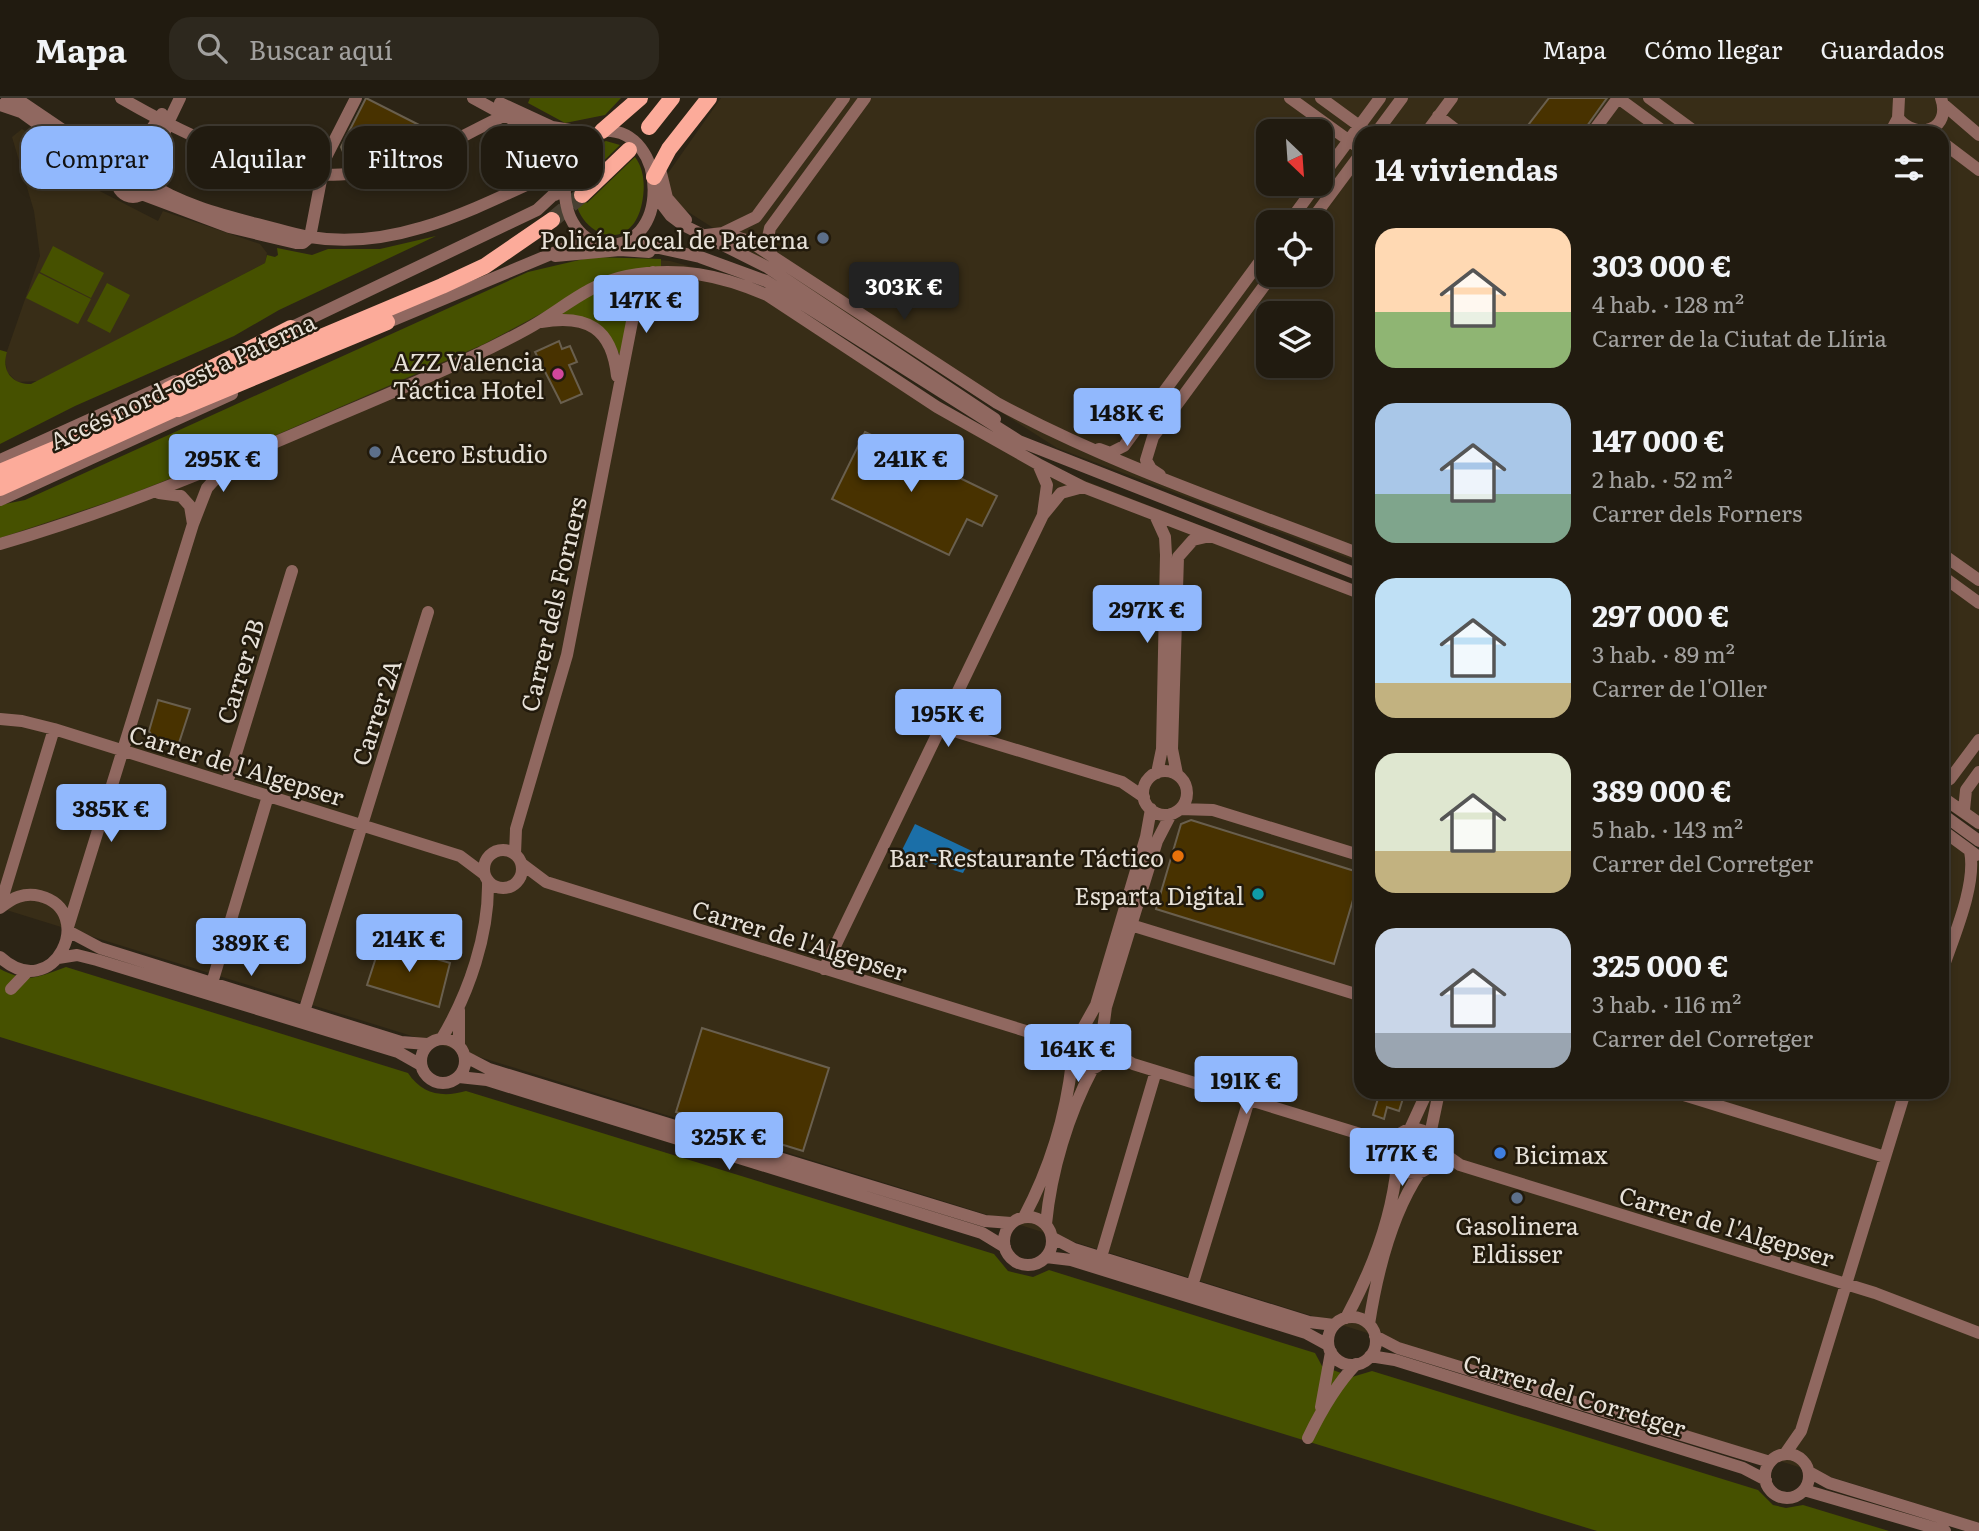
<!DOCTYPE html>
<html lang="es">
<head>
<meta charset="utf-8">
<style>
  :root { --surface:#211b10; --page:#2d281e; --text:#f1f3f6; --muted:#a2a19f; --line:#3e3930; --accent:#91b8fd }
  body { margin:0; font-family:Literata,serif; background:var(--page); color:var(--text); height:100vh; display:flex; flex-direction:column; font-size:26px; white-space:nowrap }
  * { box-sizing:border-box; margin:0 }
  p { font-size:23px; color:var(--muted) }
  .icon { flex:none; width:38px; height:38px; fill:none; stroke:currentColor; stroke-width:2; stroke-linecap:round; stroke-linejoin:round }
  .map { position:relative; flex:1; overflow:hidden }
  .sheet { position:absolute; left:1354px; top:28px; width:595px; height:973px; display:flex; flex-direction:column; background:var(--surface); border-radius:21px; box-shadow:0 4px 10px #0003,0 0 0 2px var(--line) }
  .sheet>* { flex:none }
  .top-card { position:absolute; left:21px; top:28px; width:665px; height:63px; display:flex; gap:14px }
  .needle { width:46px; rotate:155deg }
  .controls { position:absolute; left:1256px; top:21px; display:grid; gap:14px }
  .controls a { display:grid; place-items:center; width:77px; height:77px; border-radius:14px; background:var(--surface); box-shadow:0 4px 10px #0003,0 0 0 2px var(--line); font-size:35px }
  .price { position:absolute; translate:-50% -60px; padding:0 16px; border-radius:7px; background:var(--accent); color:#111; font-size:23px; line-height:46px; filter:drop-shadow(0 2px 4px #0008) }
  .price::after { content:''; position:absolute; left:50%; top:42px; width:21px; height:16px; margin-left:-10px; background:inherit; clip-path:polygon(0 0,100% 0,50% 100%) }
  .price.selected { background:#222; color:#fff }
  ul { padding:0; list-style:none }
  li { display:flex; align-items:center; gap:21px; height:175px; padding:0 21px }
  li span { display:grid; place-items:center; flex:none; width:196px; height:140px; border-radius:21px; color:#555 }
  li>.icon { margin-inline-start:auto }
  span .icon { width:84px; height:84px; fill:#fffc; stroke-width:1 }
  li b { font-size:30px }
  h2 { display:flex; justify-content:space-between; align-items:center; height:84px; padding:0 21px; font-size:30px }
  .tag { padding:0 24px; border-radius:21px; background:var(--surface); box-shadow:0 4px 10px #0003,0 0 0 2px var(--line); font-size:24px; line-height:63px }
  .tag.selected { background:var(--accent); color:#111 }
  header { display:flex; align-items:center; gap:42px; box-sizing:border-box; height:98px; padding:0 35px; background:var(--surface); border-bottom:2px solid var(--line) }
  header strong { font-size:33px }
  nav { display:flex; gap:38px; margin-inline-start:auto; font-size:24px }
  .search { width:490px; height:63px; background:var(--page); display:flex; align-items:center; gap:18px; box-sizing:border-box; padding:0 24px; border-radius:21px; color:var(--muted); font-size:26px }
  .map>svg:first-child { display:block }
  .built { fill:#382d17; fill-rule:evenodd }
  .green { fill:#465100 }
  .water { fill:#1b6fa8 }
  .building { fill:#483200; stroke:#695f4e; stroke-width:2 }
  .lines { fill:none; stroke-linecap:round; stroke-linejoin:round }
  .major-tunnel { stroke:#484032; stroke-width:16; stroke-dasharray:16 8; stroke-linecap:butt }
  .minor { stroke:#906860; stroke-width:12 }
  .major { stroke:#fcab9a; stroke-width:16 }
  .service-dot { fill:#5c6f8a; stroke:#221a0c; stroke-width:2.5 }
  .hotel-dot { fill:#d1479c; stroke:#221a0c; stroke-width:2.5 }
  .food-dot { fill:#e8710a; stroke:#221a0c; stroke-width:2.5 }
  .culture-dot { fill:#0f9aa8; stroke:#221a0c; stroke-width:2.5 }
  .shop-dot { fill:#3f7fe0; stroke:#221a0c; stroke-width:2.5 }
  .labels { text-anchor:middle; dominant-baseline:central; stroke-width:5; stroke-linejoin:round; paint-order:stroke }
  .poi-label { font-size:24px; fill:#e7e1d8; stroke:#221a0c; text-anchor:end }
  .street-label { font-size:24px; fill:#e7e1d8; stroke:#221a0c }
</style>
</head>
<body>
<header>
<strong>Mapa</strong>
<div class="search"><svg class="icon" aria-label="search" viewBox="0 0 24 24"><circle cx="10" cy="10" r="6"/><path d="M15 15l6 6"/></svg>Buscar aquí</div>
<nav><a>Mapa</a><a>Cómo llegar</a><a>Guardados</a></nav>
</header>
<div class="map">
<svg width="1979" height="1433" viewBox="0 0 1979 1433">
  <rect width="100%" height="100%" fill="#2c2415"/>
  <!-- built -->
  <path class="built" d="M721 0H1979V733L1943 708 1942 35H1362L1361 465 1057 350 668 101 666 78ZM1269 33H1321V86H1269ZM1269 124H1321V177H1269ZM1269 215H1321V268H1269Z
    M22 31 93 77 88 87 158 123 163 113 260 146 267 155 265 165 38 283 17 284 7 274 5 259 40 158 34 113 12 39Z
    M645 161 670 163 751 185 974 326 1063 374 1361 490 1362 994H1942L1943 728 1979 757V1425L0 810V429Z"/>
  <!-- green -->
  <path class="green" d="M530 0H621L605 17 565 25 528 5Z
    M606 43 620 47 576 90 587 105 635 59C645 72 645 90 642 105 630 166 559 132 577 72 582 56 591 49 606 43Z
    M436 138 279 212 234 238 75 308 0 346V252L7 254C1 273 12 286 31 286L265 165 267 157 275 159 278 157 277 150 312 157 328 151H380Z
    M53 148 104 175 91 200 40 174Z
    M592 159 661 161V169L544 214 484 246 235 355 126 398 0 440V407L25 402 528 174Z
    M39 175 91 201 78 226 26 200Z
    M638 181 620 257 615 248 560 216 584 199Z
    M107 185 130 197 110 235 87 223Z
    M66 869 408 975C422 996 442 1000 466 993L994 1156 1008 1173 1033 1179 1049 1172 1315 1255 1322 1268 1352 1279 1372 1273 1758 1392 1773 1407 1786 1410 1803 1407 1889 1433H1597L0 939V871C30 886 37 879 66 869Z"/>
  <!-- water -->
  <path class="water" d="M915 726 974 754 963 775 900 756Z"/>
  <!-- building -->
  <path class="building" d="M366 0 431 33 439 37 394 57 355 65 346 61 341 49Z
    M1549 0H1607L1582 35H1522Z
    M559 243 562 251 570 248 577 264 569 267 582 296 561 305 535 254Z
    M865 334 997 398 982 428 967 421 949 457 832 401Z
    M158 602 190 611 177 651 156 645 149 633Z
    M1191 722 1361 775 1334 866 1156 811 1181 726Z
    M381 844 450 865 439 909 367 887Z
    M702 930 829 970 803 1053 676 1014Z
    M1380 994H1405L1399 1013 1387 1009 1384 1021 1373 1017Z"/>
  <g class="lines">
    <!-- major-tunnel -->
    <path class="major-tunnel" d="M552 122 582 97"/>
    <!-- minor -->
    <path class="minor" d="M7 0 23 5 122 72
      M121 0C178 33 253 70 320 76 346 79 374 73 399 66 436 56 471 32 506 17
      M473 0 548 41 566 75
      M1290 0 1362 52
      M1321 0 1369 35
      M1649 0 1697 35
      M1899 0 1898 20C1918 44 1952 31 1941 0
      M500 5 552 29 595 36
      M1943 6 1979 37
      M0 7 21 14 117 83
      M1438 18 1460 35
      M602 33C671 28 671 158 601 146 586 143 576 132 570 119 558 87 567 46 602 33Z
      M1376 35 1402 0
      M1426 35 1452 0
      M1592 35 1618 0 1666 35
      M1890 35 1898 20
      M1942 44 1979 72
      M552 57 556 82 555 97
      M117 83a16 16 0 1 1 32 0a16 16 0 1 1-32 0Z
      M124 70 162 16
      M661 75 667 100 686 122
      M1321 80 1380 0
      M149 81 167 27 180 0
      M149 85C178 105 219 116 253 125 272 129 291 136 310 139 391 153 468 114 539 81L544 73 545 42
      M141 96 229 129 296 145H303L310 139
      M655 97 671 118 683 127 767 169 995 321
      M1289 124 1317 86
      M1310 124 1362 54
      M723 135 756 119 844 0
      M706 137 723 135 749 143 997 305C1114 368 1239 409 1362 457
      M310 139 325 61 356 0
      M628 143 700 159 766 183 1019 343 1362 478
      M772 157 767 144 770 130 865 0
      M555 158 620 152 649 154
      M541 224C587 216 612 230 617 278
      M379 228 587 141
      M284 233 537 112 565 86
      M1099 351 1110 355 1124 348 1269 151
      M0 362 175 283
      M1038 366 1047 387 1043 416
      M1160 377 1151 371 1146 362 1153 339 1272 177
      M159 395 181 398 190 408 193 426
      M0 402 232 296
      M1155 417 1165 439 1166 457 1162 651 1157 675
      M0 446C114 413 223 367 332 320 381 299 430 279 478 256 498 246 520 236 539 224 568 206 592 185 627 178 677 168 721 177 767 197L937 309 1038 366 1083 389 1362 496
      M1942 456 1979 482
      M1942 478 1979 505
      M0 621 22 623 54 631 460 758 484 776
      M941 629 1122 684 1144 699
      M1143 695a22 22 0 1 1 44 0a22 22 0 1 1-44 0Z
      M1177 676 1172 651 1178 459 1193 442 1210 438
      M227 685 292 473
      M1942 686 1950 681 1979 642
      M1942 699 1979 725
      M1180 711 1213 712 1362 758
      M1964 712 1966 692 1979 674
      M1942 716 1979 743
      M1942 732 1976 757
      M484 771a19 19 0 1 1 38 0a19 19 0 1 1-38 0Z
      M515 756 516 731 567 557 637 198 643 184 653 174
      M522 766 546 784 1042 938 1067 953
      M0 808 54 631
      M0 810C12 800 24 794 40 798 98 813 54 908 0 859
      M1121 824 1362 898
      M68 829 193 426 207 390 226 369
      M68 833 100 850 401 944 427 946
      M58 860 77 857 97 862 398 954 421 967
      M824 871 1043 417 1061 395 1083 389
      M1942 873C1953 840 1977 787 1970 753
      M212 885 268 698
      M11 891 28 873
      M459 912V946
      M304 914 428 514
      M1067 951a20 20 0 1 1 40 0a20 20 0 1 1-40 0Z
      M1082 932 1096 907 1146 739 1151 711
      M1102 939 1106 909 1157 743 1171 716
      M442 940C469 895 489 836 488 784
      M421 963a22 22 0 1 1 44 0a22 22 0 1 1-44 0Z
      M1107 950 1133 966 1370 1039H1396
      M466 959 489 971 985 1123 1011 1125
      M459 979 487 982 982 1135 1005 1149
      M1674 994 1885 1059
      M1392 1053a22 22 0 1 1 44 0a22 22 0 1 1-44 0Z
      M1410 1031 1427 994
      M1430 1037 1439 994
      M1436 1050 1460 1067 1875 1195 1979 1235
      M1004 1143a24 24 0 1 1 48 0a24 24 0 1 1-48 0Z
      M1024 1119C1049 1072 1066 1017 1072 964
      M1046 1126C1051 1073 1068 1017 1093 970
      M1053 1140 1074 1151 1309 1224 1334 1227
      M1046 1159 1071 1162 1306 1235 1328 1247
      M1101 1159 1156 973
      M1192 1188 1249 1002
      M1328 1243a24 24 0 1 1 48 0a24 24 0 1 1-48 0Z
      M1346 1220C1371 1174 1392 1119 1397 1067
      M1369 1226C1377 1175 1391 1117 1420 1074
      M1375 1238 1398 1250 1770 1364
      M1370 1258 1395 1262 1743 1370 1766 1382
      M1321 1309 1331 1254
      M1308 1340C1321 1313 1335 1288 1356 1266
      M1785 1356 1801 1333 1905 994
      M1765 1378a22 22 0 1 1 44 0a22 22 0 1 1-44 0Z
      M1809 1374 1829 1385 1979 1431
      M1804 1392 1945 1433"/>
    <!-- major -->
    <path class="major" d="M649 29 672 0
      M602 33 640 0
      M654 79 669 51 709 0
      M582 97 629 52
      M168 292 291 230
      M178 311 387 224
      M0 374 442 188 485 168 552 122
      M0 390 186 306"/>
  </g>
  <!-- markers -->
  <g class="service-dot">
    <circle cx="823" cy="140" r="7"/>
    <circle cx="375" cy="354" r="7"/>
    <circle cx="1517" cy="1100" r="7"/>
  </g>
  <circle class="hotel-dot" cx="558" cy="276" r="7"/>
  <circle class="food-dot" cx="1178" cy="758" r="7"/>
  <circle class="culture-dot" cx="1258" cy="796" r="7"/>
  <circle class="shop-dot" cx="1500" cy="1055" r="7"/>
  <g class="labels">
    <!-- poi labels -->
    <g class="poi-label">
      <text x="809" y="140">Policía Local de Paterna</text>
      <text x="544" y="262">AZZ Valencia<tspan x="544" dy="28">Táctica Hotel</tspan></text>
      <text x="389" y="354" text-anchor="start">Acero Estudio</text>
      <text x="1164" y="758">Bar-Restaurante Táctico</text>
      <text x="1244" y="796">Esparta Digital</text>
      <text x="1514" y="1055" text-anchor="start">Bicimax</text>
      <text x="1517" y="1126" text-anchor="middle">Gasolinera<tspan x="1517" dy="28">Eldisser</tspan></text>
    </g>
    <!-- street labels -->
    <g class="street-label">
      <text transform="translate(182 282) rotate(-25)">Accés nord-oest a Paterna</text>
      <text transform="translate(552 506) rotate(-77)">Carrer dels Forners</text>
      <text transform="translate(239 573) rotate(-73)">Carrer 2B</text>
      <text transform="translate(375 614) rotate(-72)">Carrer 2A</text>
      <text transform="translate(237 666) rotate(17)">Carrer de l'Algepser</text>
      <text transform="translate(800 841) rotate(17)">Carrer de l'Algepser</text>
      <text transform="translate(1727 1127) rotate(17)">Carrer de l'Algepser</text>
      <text transform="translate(1575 1296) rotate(17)">Carrer del Corretger</text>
    </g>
  </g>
</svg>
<div class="controls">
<a><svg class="needle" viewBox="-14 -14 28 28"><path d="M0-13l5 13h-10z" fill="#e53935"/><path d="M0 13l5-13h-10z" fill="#a2a19f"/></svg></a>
<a><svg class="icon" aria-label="locate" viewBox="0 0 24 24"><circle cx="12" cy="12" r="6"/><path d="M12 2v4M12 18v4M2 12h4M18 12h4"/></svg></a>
<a><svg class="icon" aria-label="layers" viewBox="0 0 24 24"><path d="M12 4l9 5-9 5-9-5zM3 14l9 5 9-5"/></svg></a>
</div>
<b class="price selected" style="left:904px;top:224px">303K €</b>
<b class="price" style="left:646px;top:237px">147K €</b>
<b class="price" style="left:1127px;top:350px">148K €</b>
<b class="price" style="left:223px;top:396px">295K €</b>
<b class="price" style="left:911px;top:396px">241K €</b>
<b class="price" style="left:1147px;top:547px">297K €</b>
<b class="price" style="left:948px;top:651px">195K €</b>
<b class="price" style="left:111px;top:746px">385K €</b>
<b class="price" style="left:409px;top:876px">214K €</b>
<b class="price" style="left:251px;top:880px">389K €</b>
<b class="price" style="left:1078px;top:986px">164K €</b>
<b class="price" style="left:1246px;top:1018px">191K €</b>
<b class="price" style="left:729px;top:1074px">325K €</b>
<b class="price" style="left:1402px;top:1090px">177K €</b>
<div class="top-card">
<a class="tag selected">Comprar</a>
<a class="tag">Alquilar</a>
<a class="tag">Filtros</a>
<a class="tag">Nuevo</a>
</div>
<section class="sheet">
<h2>14 viviendas<svg class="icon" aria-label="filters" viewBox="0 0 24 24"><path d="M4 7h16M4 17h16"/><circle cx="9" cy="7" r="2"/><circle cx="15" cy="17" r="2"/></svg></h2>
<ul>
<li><span style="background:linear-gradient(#ffd9b3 60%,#8fb573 0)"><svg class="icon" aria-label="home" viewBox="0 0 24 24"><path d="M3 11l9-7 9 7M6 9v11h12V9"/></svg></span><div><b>303 000 €</b><p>4 hab. · 128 m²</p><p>Carrer de la Ciutat de Llíria</p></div></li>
<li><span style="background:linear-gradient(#a9c7e8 65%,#7fa58c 0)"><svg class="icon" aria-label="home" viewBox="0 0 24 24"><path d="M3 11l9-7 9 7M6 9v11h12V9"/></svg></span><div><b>147 000 €</b><p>2 hab. · 52 m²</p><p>Carrer dels Forners</p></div></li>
<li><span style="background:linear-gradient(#bfe0f5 75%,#c2b280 0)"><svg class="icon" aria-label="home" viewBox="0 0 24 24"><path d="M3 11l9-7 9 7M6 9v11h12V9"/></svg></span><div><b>297 000 €</b><p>3 hab. · 89 m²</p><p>Carrer de l'Oller</p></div></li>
<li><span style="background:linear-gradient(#dfe7d0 70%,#c2b280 0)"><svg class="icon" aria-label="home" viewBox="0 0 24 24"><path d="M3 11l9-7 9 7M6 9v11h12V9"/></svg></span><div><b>389 000 €</b><p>5 hab. · 143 m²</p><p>Carrer del Corretger</p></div></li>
<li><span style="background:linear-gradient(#c9d6e8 75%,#9aa5b1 0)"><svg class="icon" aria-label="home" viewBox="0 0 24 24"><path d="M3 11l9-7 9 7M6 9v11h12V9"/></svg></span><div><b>325 000 €</b><p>3 hab. · 116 m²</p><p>Carrer del Corretger</p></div></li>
</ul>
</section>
</div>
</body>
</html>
